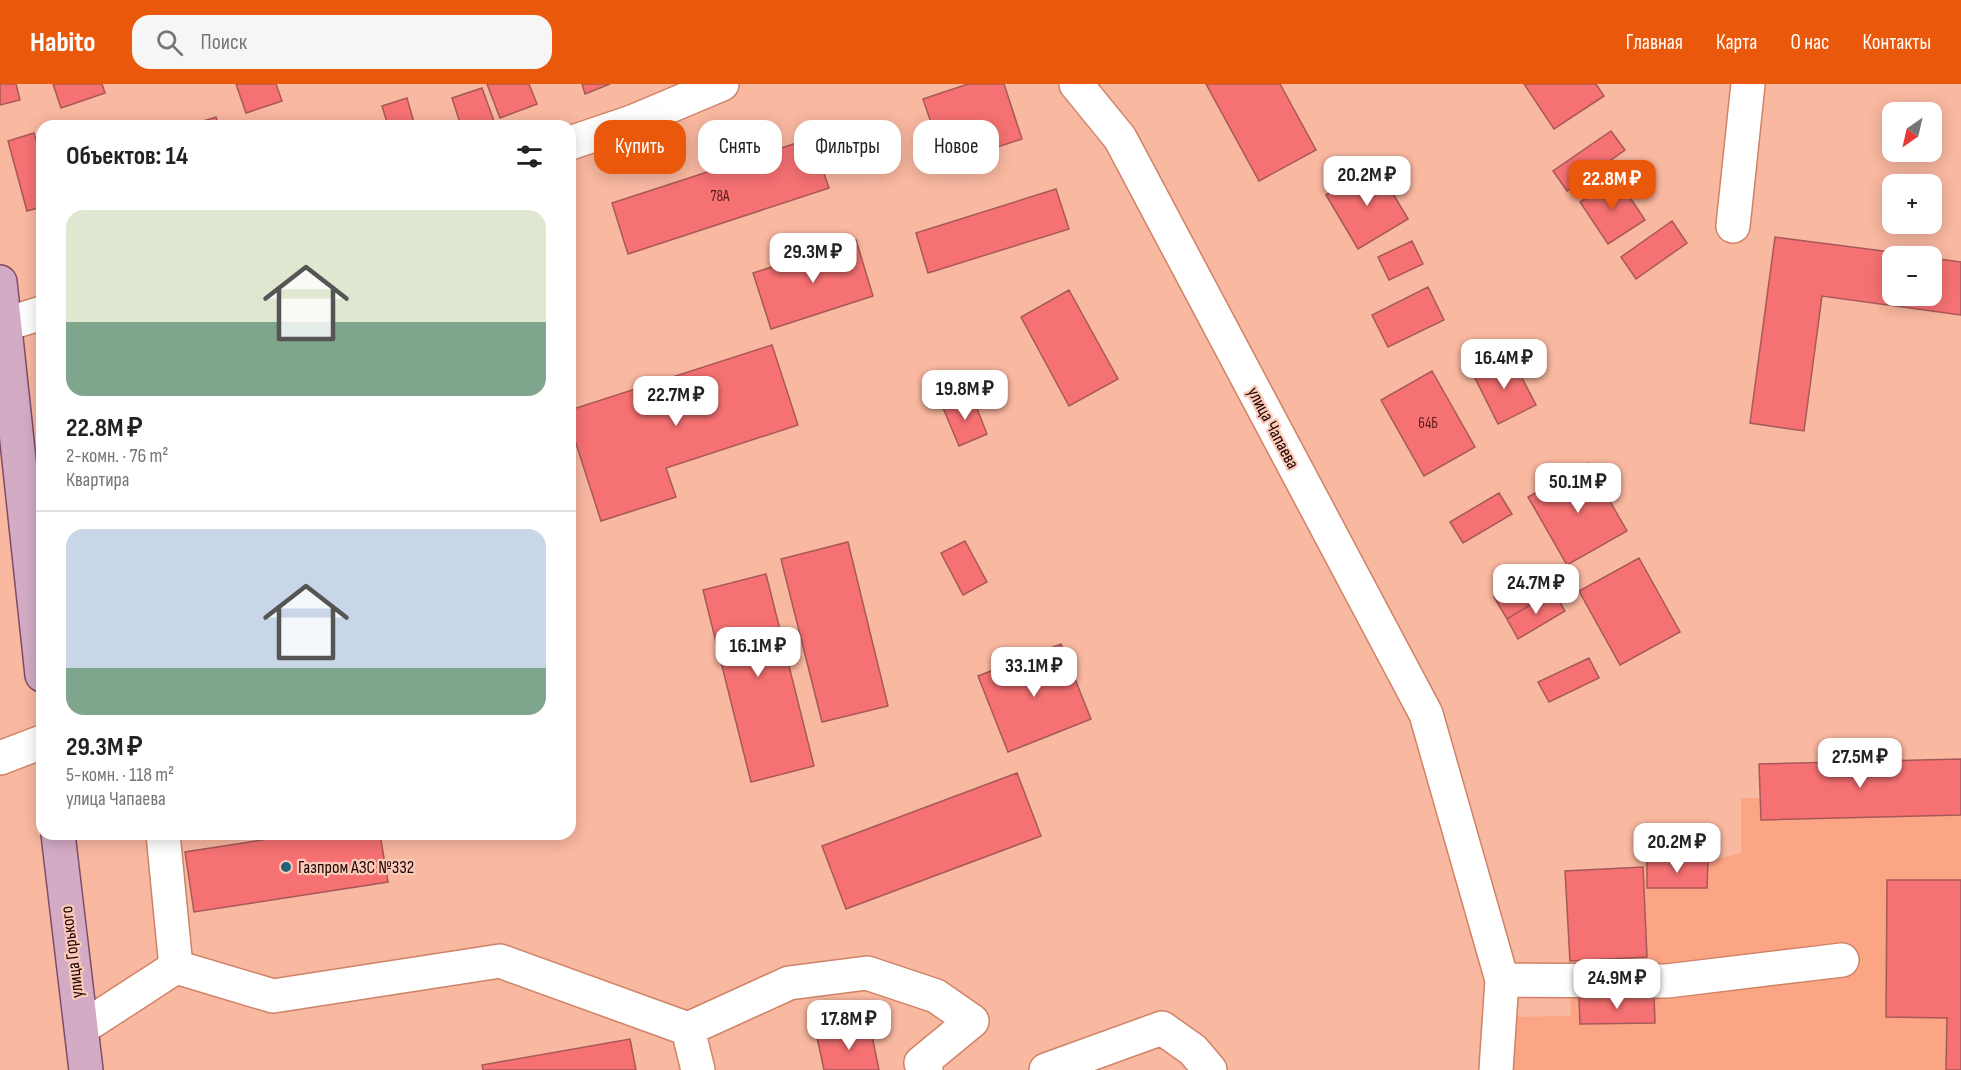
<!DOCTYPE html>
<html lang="ru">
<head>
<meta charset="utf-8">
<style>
  :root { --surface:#fff; --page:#f6f6f6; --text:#222; --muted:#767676; --line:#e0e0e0; --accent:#ea580c }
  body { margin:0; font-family:"Sofia Sans Condensed",sans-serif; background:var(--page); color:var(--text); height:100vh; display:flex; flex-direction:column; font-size:22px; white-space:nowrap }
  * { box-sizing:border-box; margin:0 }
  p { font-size:20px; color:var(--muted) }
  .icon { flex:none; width:33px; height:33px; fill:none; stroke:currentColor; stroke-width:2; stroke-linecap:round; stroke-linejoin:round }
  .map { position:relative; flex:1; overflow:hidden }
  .sheet { position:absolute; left:36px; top:36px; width:540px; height:720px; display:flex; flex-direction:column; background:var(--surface); border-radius:18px; box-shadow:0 3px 15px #0003 }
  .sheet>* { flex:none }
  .hud { position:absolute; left:594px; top:36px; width:570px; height:54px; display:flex; gap:12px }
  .needle { width:39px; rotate:214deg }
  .controls { position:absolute; left:1882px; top:18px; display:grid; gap:12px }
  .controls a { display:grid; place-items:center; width:60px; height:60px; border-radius:12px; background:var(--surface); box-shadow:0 3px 15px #0003; font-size:30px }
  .price { position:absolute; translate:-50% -51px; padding:0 14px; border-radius:12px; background:#fff; color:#222; font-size:20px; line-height:39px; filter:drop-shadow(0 2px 3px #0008) }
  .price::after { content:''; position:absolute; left:50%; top:36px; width:18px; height:14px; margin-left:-9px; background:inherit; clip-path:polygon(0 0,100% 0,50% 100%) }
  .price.active { background:var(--accent); color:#fff }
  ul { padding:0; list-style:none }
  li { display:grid; align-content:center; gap:12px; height:318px; padding:0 30px }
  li+li { border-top:2px solid var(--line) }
  li span { display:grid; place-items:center; height:186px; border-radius:18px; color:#555 }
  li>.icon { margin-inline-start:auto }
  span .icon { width:108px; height:108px; fill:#fffc; stroke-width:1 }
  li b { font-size:26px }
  h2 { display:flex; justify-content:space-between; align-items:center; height:72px; padding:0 30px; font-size:26px }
  .chip { padding:0 21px; border-radius:18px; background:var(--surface); box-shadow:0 3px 15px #0003; font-size:21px; line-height:54px }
  .chip.active { background:var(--accent); color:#fff }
  header { display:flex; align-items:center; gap:36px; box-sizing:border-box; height:84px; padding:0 30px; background:var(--accent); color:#fff }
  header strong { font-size:28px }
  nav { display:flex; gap:33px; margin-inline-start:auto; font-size:21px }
  .search { width:420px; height:54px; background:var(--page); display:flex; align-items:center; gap:15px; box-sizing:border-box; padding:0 21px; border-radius:18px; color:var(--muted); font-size:22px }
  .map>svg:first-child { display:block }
  .built { fill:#fca584 }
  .building { fill:#f67172; stroke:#a75858; stroke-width:1.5 }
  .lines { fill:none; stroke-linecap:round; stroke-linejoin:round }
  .minor-casing { stroke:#cf8366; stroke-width:36 }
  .major-casing { stroke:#804c67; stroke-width:36 }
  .minor { stroke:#fff; stroke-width:33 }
  .major { stroke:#d3abc5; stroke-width:33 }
  .poi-dot { fill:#226377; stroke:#fbcab8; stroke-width:2 }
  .labels { text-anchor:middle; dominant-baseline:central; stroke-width:4.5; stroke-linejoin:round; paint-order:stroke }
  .number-label { font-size:15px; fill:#551f1c }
  .street-label { font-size:18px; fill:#1f0400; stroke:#fbcab8 }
  .poi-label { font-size:18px; fill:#1f0400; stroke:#fbcab8; text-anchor:start }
</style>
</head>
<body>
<header>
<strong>Habito</strong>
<div class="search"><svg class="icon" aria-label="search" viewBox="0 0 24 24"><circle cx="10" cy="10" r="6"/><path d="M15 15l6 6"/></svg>Поиск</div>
<nav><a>Главная</a><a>Карта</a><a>О нас</a><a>Контакты</a></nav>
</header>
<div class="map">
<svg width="1961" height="986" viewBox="0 0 1961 986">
  <rect width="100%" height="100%" fill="#f9b8a0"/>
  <!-- built -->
  <path class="built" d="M1961 675V986H1510V933L1571 932 1565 787 1643 783 1647 776 1708 777 1741 769V714H1760L1759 680Z"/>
  <!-- building -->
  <path class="building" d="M0 0H16L20 16 0 21Z
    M53 0H102L105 9 61 24Z
    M236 0H276L282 17 246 29Z
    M487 0H529L537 20 500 34Z
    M582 0H610L585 10Z
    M968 0H1004L1022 55 945 80 923 15Z
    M1206 0H1280L1316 66 1259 97Z
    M1524 0H1596L1604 12 1554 45Z
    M482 4 494 37 479 42H461L452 14Z
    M407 14 415 42H388L382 22Z
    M216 33 219 42H188Z
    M1611 47 1625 66 1567 107 1553 87Z
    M34 49 42 77V123L27 127 8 57Z
    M812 54 829 104 628 170 612 119Z
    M1376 81 1408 135 1358 165 1326 111Z
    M1617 94 1645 136 1608 160 1580 118Z
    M1056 105 1069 145 928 189 916 149Z
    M1672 137 1687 159 1636 195 1621 173Z
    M1775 153 1922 172H1893V212H1932V174L1961 178V231L1822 212 1804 347 1750 339Z
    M856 156 873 212 771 245 753 189Z
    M1412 157 1423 180 1389 196 1378 173Z
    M1428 203 1444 236 1388 263 1372 231Z
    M1069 206 1118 295 1069 322 1021 233Z
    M772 261 798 341 666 384 676 413 601 437 570 341V326Z
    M1510 271 1536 321 1498 340 1473 290Z
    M1432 287 1475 363 1424 392 1381 316Z
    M972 312 987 350 959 362 943 324Z
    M1588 379 1627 447 1567 481 1528 413Z
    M1499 409 1512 430 1463 459 1450 438Z
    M965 457 987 498 963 511 941 469Z
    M848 458 888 622 822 638 781 475Z
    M1639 474 1680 548 1620 581 1579 507Z
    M1540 485 1553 507 1507 535 1494 513Z
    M766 490 814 682 751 698 703 506Z
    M1553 507 1565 527 1518 555 1507 535Z
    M1061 560 1091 635 1008 668 978 592Z
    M1589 574 1599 594 1549 618 1538 598Z
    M1961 675V731L1761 736 1759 680Z
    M1017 689 1041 752 846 825 822 762Z
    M300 750H380L388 798 194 828 185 768Z
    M1647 776 1708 777 1707 804H1647Z
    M1643 783 1647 873 1570 877 1565 787Z
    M1887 796H1961V986H1946L1947 934 1886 933Z
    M1654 912 1655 939 1580 940 1579 913Z
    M870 942 879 986H824L817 953Z
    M630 955 636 986H483L482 981Z"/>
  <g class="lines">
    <defs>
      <path id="minor" d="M1076 0 1120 54 1426 630 1502 896 1496 986
        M570 59 632 38 722 0
        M1733 142 1748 0
        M0 242 42 229
        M0 674 42 658
        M176 883 273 912 500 877 688 945 789 899 867 889 936 912 972 937 921 979 926 986
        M1502 896 1667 897 1842 876
        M82 944 176 883 163 750
        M688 945 698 986
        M1046 986 1162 944 1193 966 1210 986"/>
      <path id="major" d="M0 198 42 591
        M58 750 86 986"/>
    </defs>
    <!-- minor casing -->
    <use href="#minor" class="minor-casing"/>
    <!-- major casing -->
    <use href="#major" class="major-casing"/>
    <!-- minor -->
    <use href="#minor" class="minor"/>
    <!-- major -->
    <use href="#major" class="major"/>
  </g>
  <!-- markers -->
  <circle class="poi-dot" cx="286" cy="783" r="6"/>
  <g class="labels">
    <!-- number labels -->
    <g class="number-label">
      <text x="720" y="112">78А</text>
      <text x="1428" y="339">64Б</text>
    </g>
    <!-- street labels -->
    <g class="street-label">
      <text transform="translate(1273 344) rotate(62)">улица Чапаева</text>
      <text transform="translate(72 868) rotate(-97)">улица Горького</text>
    </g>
    <!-- poi labels -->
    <g class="poi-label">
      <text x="298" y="783">Газпром АЗС №332</text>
    </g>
  </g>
</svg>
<div class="controls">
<a><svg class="needle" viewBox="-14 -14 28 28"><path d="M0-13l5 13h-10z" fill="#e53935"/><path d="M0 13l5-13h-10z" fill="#767676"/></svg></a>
<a>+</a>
<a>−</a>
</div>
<b class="price" style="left:1367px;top:123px">20.2M ₽</b>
<b class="price active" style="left:1612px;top:127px">22.8M ₽</b>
<b class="price" style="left:813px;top:200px">29.3M ₽</b>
<b class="price" style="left:1504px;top:306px">16.4M ₽</b>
<b class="price" style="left:965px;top:337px">19.8M ₽</b>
<b class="price" style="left:676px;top:343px">22.7M ₽</b>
<b class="price" style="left:1578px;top:430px">50.1M ₽</b>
<b class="price" style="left:1536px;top:531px">24.7M ₽</b>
<b class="price" style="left:758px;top:594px">16.1M ₽</b>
<b class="price" style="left:1034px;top:614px">33.1M ₽</b>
<b class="price" style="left:1860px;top:705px">27.5M ₽</b>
<b class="price" style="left:1677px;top:790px">20.2M ₽</b>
<b class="price" style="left:1617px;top:926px">24.9M ₽</b>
<b class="price" style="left:849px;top:967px">17.8M ₽</b>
<div class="hud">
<a class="chip active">Купить</a>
<a class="chip">Снять</a>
<a class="chip">Фильтры</a>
<a class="chip">Новое</a>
</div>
<section class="sheet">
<h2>Объектов: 14<svg class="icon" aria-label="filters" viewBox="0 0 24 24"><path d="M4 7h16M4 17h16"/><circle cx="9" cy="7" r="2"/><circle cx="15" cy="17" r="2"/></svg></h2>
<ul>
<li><span style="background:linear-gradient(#dfe7d0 60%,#7fa58c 0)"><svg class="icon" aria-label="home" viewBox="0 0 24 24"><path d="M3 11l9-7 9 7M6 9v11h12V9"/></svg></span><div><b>22.8M ₽</b><p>2-комн. · 76 m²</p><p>Квартира</p></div></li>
<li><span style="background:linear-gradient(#c9d6e8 75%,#7fa58c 0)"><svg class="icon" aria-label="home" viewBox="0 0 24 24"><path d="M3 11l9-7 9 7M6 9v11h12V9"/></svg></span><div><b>29.3M ₽</b><p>5-комн. · 118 m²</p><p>улица Чапаева</p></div></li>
</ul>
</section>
</div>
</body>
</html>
